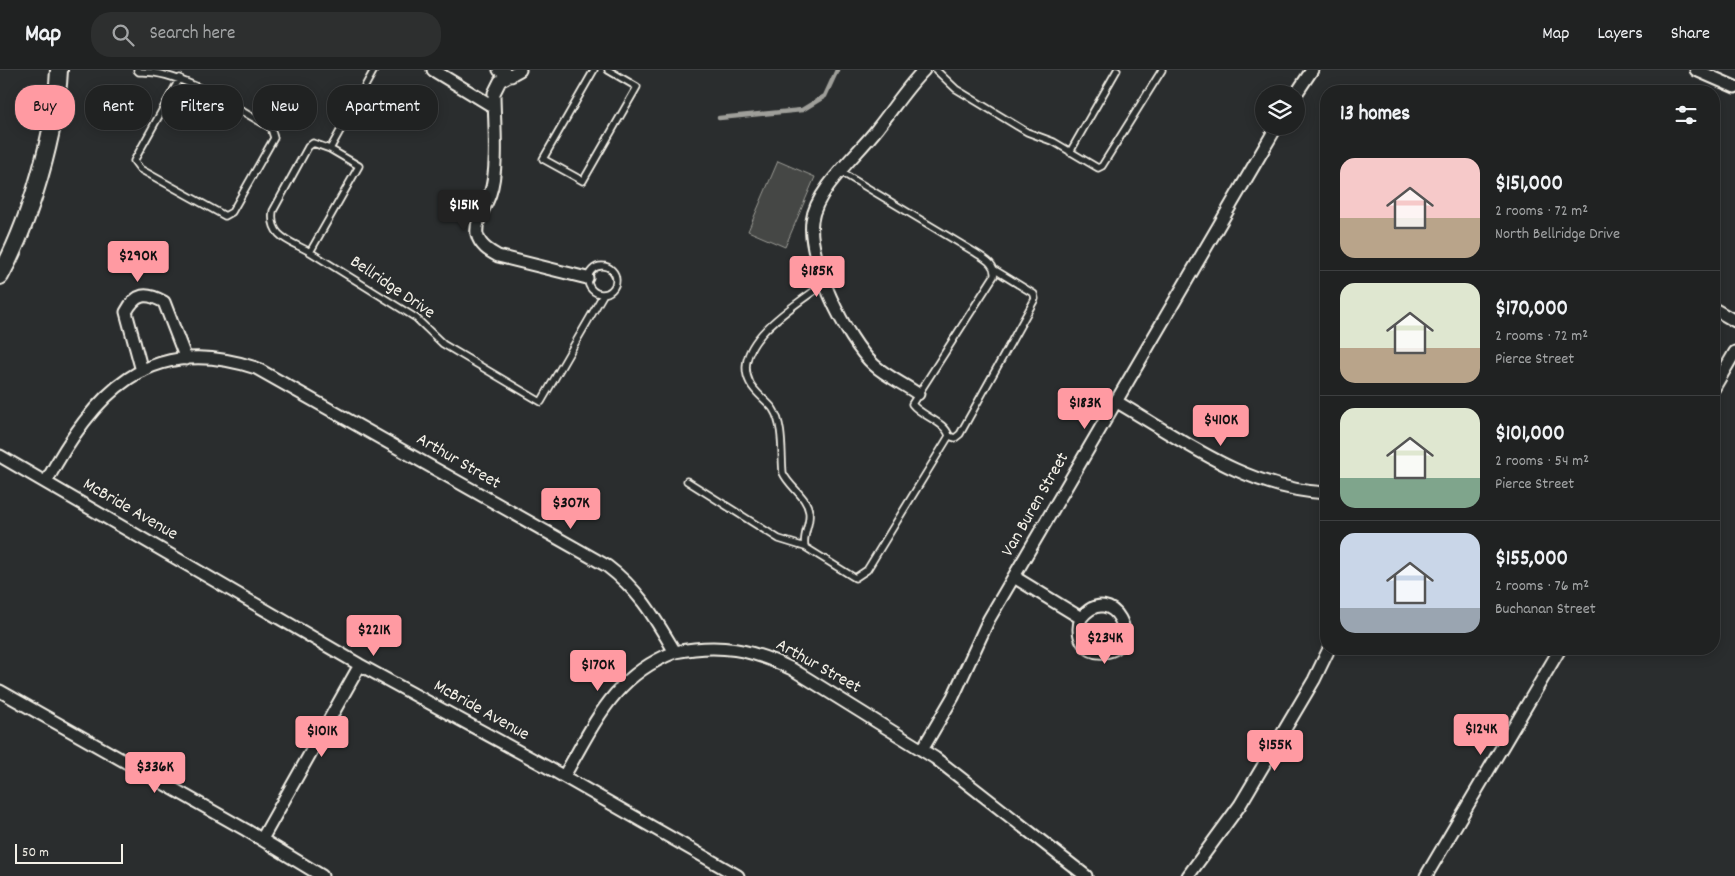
<!DOCTYPE html>
<html lang="en">
<head>
<meta charset="utf-8">
<style>
  :root { --surface:#202222; --page:#2d2f2f; --text:#f1f3f6; --muted:#a2a4a5; --line:#3d3f40; --accent:#ff9aa2 }
  body { margin:0; font-family:Dekko,sans-serif; background:var(--page); color:var(--text); height:100vh; display:flex; flex-direction:column; font-size:19px; white-space:nowrap }
  * { box-sizing:border-box; margin:0 }
  p { font-size:16px; color:var(--muted) }
  .icon { flex:none; width:28px; height:28px; fill:none; stroke:currentColor; stroke-width:2; stroke-linecap:round; stroke-linejoin:round }
  .map { position:relative; flex:1; overflow:hidden }
  .details { position:absolute; left:1320px; top:15px; width:400px; height:570px; display:flex; flex-direction:column; background:var(--surface); border-radius:20px; box-shadow:0 2px 12px #0003,0 0 0 1px var(--line) }
  .details>* { flex:none }
  .guide { position:absolute; left:15px; top:15px; width:475px; height:45px; display:flex; gap:10px }
  .buttons { position:absolute; left:1255px; top:15px; display:grid; gap:10px }
  .buttons a { display:grid; place-items:center; width:50px; height:50px; border-radius:50%; background:var(--surface); box-shadow:0 2px 12px #0003,0 0 0 1px var(--line); font-size:25px }
  .scale { position:absolute; left:15px; bottom:12px; width:108px; box-sizing:border-box; padding-left:5px; border:2px solid #f4f1e8; border-top:0; font-size:14px; line-height:18px; white-space:nowrap; color:#f4f1e8; -webkit-text-stroke:4px #2a2d2e; paint-order:stroke }
  .price { position:absolute; translate:-50% -42px; padding:0 11px; border-radius:5px; background:var(--accent); color:#111; font-size:16px; line-height:32px; filter:drop-shadow(0 1px 2px #0008) }
  .price::after { content:''; position:absolute; left:50%; top:30px; width:15px; height:11px; margin-left:-8px; background:inherit; clip-path:polygon(0 0,100% 0,50% 100%) }
  .price.active { background:#222; color:#fff }
  ul { padding:0; list-style:none }
  li { display:flex; align-items:center; gap:15px; height:125px; padding:0 20px }
  li+li { border-top:1px solid var(--line) }
  li span { display:grid; place-items:center; flex:none; width:140px; height:100px; border-radius:15px; color:#555 }
  li>.icon { margin-inline-start:auto }
  span .icon { width:60px; height:60px; fill:#fffc; stroke-width:1 }
  li b { font-size:21px }
  h2 { display:flex; justify-content:space-between; align-items:center; height:60px; padding:0 20px; font-size:21px }
  .pill { padding:0 18px; border-radius:20px; background:var(--surface); box-shadow:0 2px 12px #0003,0 0 0 1px var(--line); font-size:18px; line-height:45px }
  .pill.active { background:var(--accent); color:#111 }
  header { display:flex; align-items:center; gap:30px; box-sizing:border-box; height:70px; padding:0 25px; background:var(--surface); border-bottom:1px solid var(--line) }
  header strong { font-size:24px }
  nav { display:flex; gap:28px; margin-inline-start:auto; font-size:18px }
  .search { width:350px; height:45px; background:var(--page); display:flex; align-items:center; gap:12px; box-sizing:border-box; padding:0 18px; border-radius:20px; color:var(--muted); font-size:19px }
  .map>svg:first-child { display:block }
  .garden { fill:#444645; stroke:#9c9c96 }
  .lines { fill:none; stroke-linecap:round; stroke-linejoin:round }
  .stream { stroke:#9f9f9a; stroke-width:4.5 }
  .service-casing { stroke:#f4f1e8; stroke-width:9 }
  .minor-casing { stroke:#f4f1e8; stroke-width:15 }
  .secondary-casing { stroke:#f4f1e8; stroke-width:20 }
  .service { stroke:#2a2d2e; stroke-width:5.5 }
  .minor { stroke:#2a2d2e; stroke-width:11 }
  .secondary { stroke:#2a2d2e; stroke-width:16 }
  .labels { text-anchor:middle; dominant-baseline:central; stroke-width:4.5; stroke-linejoin:round; paint-order:stroke }
  .street-label { font-size:18px; fill:#f4f1e8; stroke:#2a2d2e }
</style>
</head>
<body>
<header>
<strong>Map</strong>
<div class="search"><svg class="icon" aria-label="search" viewBox="0 0 24 24"><circle cx="10" cy="10" r="6"/><path d="M15 15l6 6"/></svg>Search here</div>
<nav><a>Map</a><a>Layers</a><a>Share</a></nav>
</header>
<div class="map">
<svg width="1735" height="806" viewBox="0 0 1735 806">
  <rect width="100%" height="100%" fill="#2a2d2e"/>
  <filter id="ink" filterUnits="userSpaceOnUse"><feTurbulence type="fractalNoise" baseFrequency=".02" numOctaves="2"/><feDisplacementMap in="SourceGraphic" scale="10" xChannelSelector="R" yChannelSelector="G"/><feConvolveMatrix kernelMatrix="1 2 1 2 8 2 1 2 1" color-interpolation-filters="sRGB"/></filter>
  <g filter="url(#ink)">
    <!-- garden -->
    <path class="garden" d="M778 91 815 107 785 177 748 161Z"/>
    <g class="lines">
      <!-- stream -->
      <path class="stream" d="M719 48 802 40 825 26 837 0"/>
      <defs>
        <path id="service" d="M137 0 139 2C181 0 235 38 271 58L274 68 232 142 225 146 140 99 134 91 180 8
          M374 0 330 79 359 96 310 182 416 248 443 274 541 332 603 225
          M594 0 543 89 583 111 637 17 608 0
          M936 0 956 19 1027 62 1054 72 1098 98 1102 96 1162 0
          M1070 82 1117 0
          M310 182C290 171 269 167 273 141L308 77 313 73 330 79
          M588 210a14 14 0 1 1 28 0a14 14 0 1 1-28 0Z
          M825 213C799 233 729 273 750 313 755 323 766 330 773 339 784 356 781 384 783 403 789 417 807 426 809 442 811 454 802 465 805 477L855 508 867 500 949 366C946 352 921 346 912 334L994 206C996 194 985 189 976 183L841 102
          M949 366 955 368 960 364 1035 229 1034 224 995 200
          M687 411 779 469 805 477"/>
        <path id="minor" d="M433 0 494 37
          M499 0 511 6
          M520 0 500 11 494 23C494 51 499 98 490 124 486 137 475 150 477 164 480 176 489 181 498 186L587 208
          M1696 0 1735 17
          M1296 24 1312 0
          M1714 239 1735 251
          M142 301 126 242C136 223 146 222 164 232L186 289
          M1714 318 1735 282
          M918 324C904 314 886 306 874 295 846 270 807 188 812 151 816 119 858 84 877 59 893 39 906 18 924 0
          M1117 332C1184 371 1246 419 1326 423
          M0 386 360 595 547 697 738 806
          M46 412C94 324 148 262 256 298L607 496C640 521 654 547 675 582 720 573 751 579 792 599L935 688 1086 806
          M1014 507 1081 548C1075 565 1084 584 1104 582 1146 577 1112 509 1081 548
          M0 621 246 760 322 806
          M922 680 953 627 989 549 1277 56
          M564 706C595 653 613 606 675 582
          M262 769 360 595
          M1188 806 1240 735 1314 610 1329 579
          M1426 806 1560 579"/>
        <path id="secondary" d="M0 206C30 152 56 62 59 0"/>
      </defs>
      <!-- service casing -->
      <use href="#service" class="service-casing"/>
      <!-- minor casing -->
      <use href="#minor" class="minor-casing"/>
      <!-- secondary casing -->
      <use href="#secondary" class="secondary-casing"/>
      <!-- service -->
      <use href="#service" class="service"/>
      <!-- minor -->
      <use href="#minor" class="minor"/>
      <!-- secondary -->
      <use href="#secondary" class="secondary"/>
    </g>
  </g>
  <g class="labels">
    <!-- street labels -->
    <g class="street-label">
      <text transform="translate(392 218) rotate(34)">Bellridge Drive</text>
      <text transform="translate(458 392) rotate(30)">Arthur Street</text>
      <text transform="translate(1036 435) rotate(-60)">Van Buren Street</text>
      <text transform="translate(130 440) rotate(30)">McBride Avenue</text>
      <text transform="translate(818 597) rotate(29)">Arthur Street</text>
      <text transform="translate(481 641) rotate(29)">McBride Avenue</text>
    </g>
  </g>
</svg>
<div class="buttons">
<a><svg class="icon" aria-label="layers" viewBox="0 0 24 24"><path d="M12 4l9 5-9 5-9-5zM3 14l9 5 9-5"/></svg></a>
</div>
<div class="scale">50 m</div>
<b class="price active" style="left:464px;top:162px">$151K</b>
<b class="price" style="left:138px;top:213px">$290K</b>
<b class="price" style="left:817px;top:228px">$185K</b>
<b class="price" style="left:1085px;top:360px">$183K</b>
<b class="price" style="left:1221px;top:377px">$410K</b>
<b class="price" style="left:571px;top:460px">$307K</b>
<b class="price" style="left:374px;top:587px">$221K</b>
<b class="price" style="left:1105px;top:595px">$234K</b>
<b class="price" style="left:598px;top:622px">$170K</b>
<b class="price" style="left:1481px;top:686px">$124K</b>
<b class="price" style="left:322px;top:688px">$101K</b>
<b class="price" style="left:1275px;top:702px">$155K</b>
<b class="price" style="left:155px;top:724px">$336K</b>
<div class="guide">
<a class="pill active">Buy</a>
<a class="pill">Rent</a>
<a class="pill">Filters</a>
<a class="pill">New</a>
<a class="pill">Apartment</a>
</div>
<section class="details">
<h2>13 homes<svg class="icon" aria-label="filters" viewBox="0 0 24 24"><path d="M4 7h16M4 17h16"/><circle cx="9" cy="7" r="2"/><circle cx="15" cy="17" r="2"/></svg></h2>
<ul>
<li><span style="background:linear-gradient(#f6c9c9 60%,#b9a48a 0)"><svg class="icon" aria-label="home" viewBox="0 0 24 24"><path d="M3 11l9-7 9 7M6 9v11h12V9"/></svg></span><div><b>$151,000</b><p>2 rooms · 72 m²</p><p>North Bellridge Drive</p></div></li>
<li><span style="background:linear-gradient(#dfe7d0 65%,#b9a48a 0)"><svg class="icon" aria-label="home" viewBox="0 0 24 24"><path d="M3 11l9-7 9 7M6 9v11h12V9"/></svg></span><div><b>$170,000</b><p>2 rooms · 72 m²</p><p>Pierce Street</p></div></li>
<li><span style="background:linear-gradient(#dfe7d0 70%,#7fa58c 0)"><svg class="icon" aria-label="home" viewBox="0 0 24 24"><path d="M3 11l9-7 9 7M6 9v11h12V9"/></svg></span><div><b>$101,000</b><p>2 rooms · 54 m²</p><p>Pierce Street</p></div></li>
<li><span style="background:linear-gradient(#c9d6e8 75%,#9aa5b1 0)"><svg class="icon" aria-label="home" viewBox="0 0 24 24"><path d="M3 11l9-7 9 7M6 9v11h12V9"/></svg></span><div><b>$155,000</b><p>2 rooms · 76 m²</p><p>Buchanan Street</p></div></li>
</ul>
</section>
</div>
</body>
</html>
